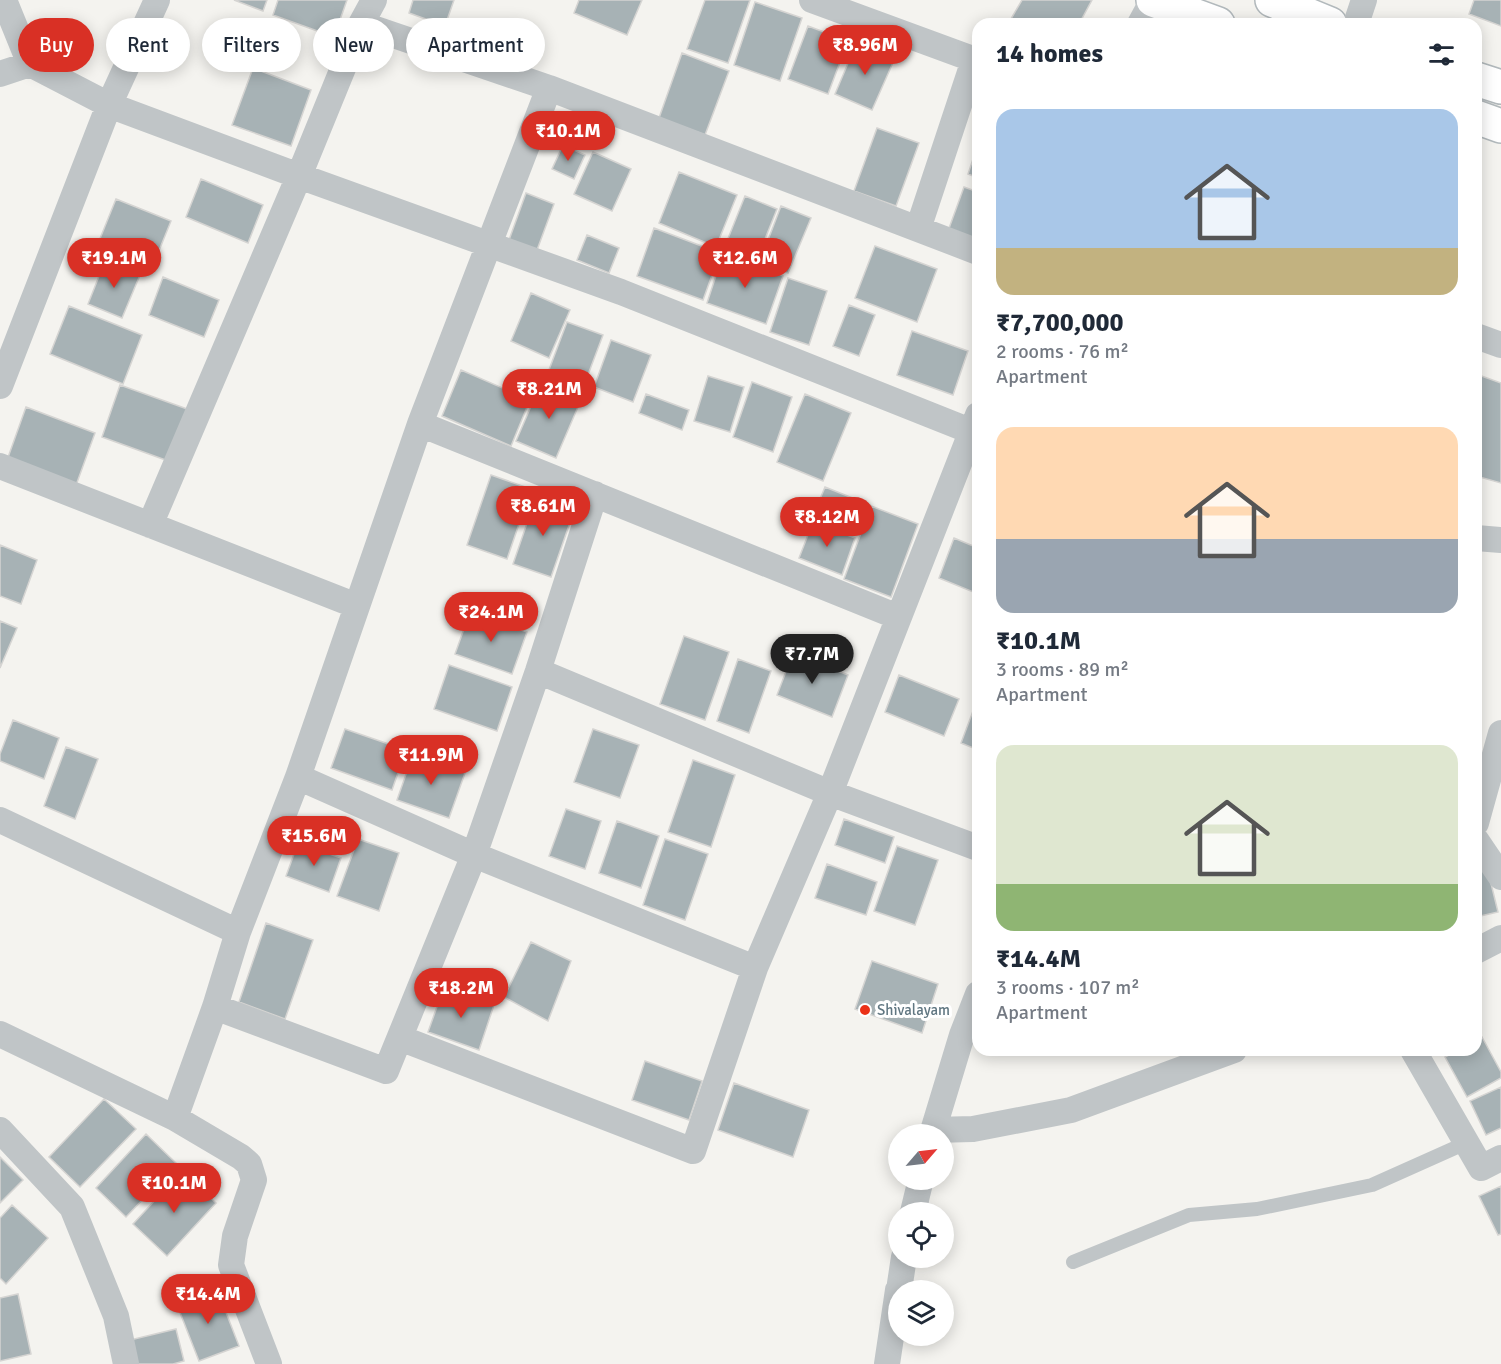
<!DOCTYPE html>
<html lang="en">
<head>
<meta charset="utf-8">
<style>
  :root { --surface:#fff; --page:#f2f2f3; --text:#1f2937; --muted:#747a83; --accent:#d93025 }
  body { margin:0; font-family:Signika,sans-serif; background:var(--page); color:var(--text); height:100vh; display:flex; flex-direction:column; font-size:22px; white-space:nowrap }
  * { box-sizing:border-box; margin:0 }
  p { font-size:20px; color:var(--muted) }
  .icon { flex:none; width:33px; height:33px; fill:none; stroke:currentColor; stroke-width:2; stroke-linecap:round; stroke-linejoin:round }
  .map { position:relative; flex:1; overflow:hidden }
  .drawer { position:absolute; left:972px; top:18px; width:510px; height:1038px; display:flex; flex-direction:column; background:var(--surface); border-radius:18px; box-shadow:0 3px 15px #0003 }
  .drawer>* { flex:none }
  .guide { position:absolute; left:18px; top:18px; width:570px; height:54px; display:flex; gap:12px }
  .needle { width:39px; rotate:62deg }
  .buttons { position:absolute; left:888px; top:1124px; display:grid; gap:12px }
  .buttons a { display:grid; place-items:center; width:66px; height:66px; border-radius:50%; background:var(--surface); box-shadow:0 3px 15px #0003; font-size:30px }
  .price { position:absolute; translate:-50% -51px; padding:0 14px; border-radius:21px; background:var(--accent); color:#fff; font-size:20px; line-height:39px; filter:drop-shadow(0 2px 3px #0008) }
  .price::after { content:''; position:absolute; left:50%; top:36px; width:18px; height:14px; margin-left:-9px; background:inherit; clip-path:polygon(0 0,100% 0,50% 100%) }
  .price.selected { background:#222; color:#fff }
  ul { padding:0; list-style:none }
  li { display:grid; align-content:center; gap:12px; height:318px; padding:0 24px }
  li span { display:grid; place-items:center; height:186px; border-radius:18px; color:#555 }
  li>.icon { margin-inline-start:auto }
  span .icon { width:108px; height:108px; fill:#fffc; stroke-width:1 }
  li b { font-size:26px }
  h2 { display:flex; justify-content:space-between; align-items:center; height:72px; padding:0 24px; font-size:26px }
  .chip { padding:0 21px; border-radius:27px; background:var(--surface); box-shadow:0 3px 15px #0003; font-size:21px; line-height:54px }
  .chip.selected { background:var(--accent); color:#fff }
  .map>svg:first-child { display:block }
  .building { fill:#a7b2b5; stroke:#d5d4d2; stroke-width:1.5 }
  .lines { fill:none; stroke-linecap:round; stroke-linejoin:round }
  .secondary-casing { stroke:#b2b9bc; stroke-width:36 }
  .lane { stroke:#c0c5c7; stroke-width:14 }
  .street { stroke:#c0c5c7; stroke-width:26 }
  .secondary { stroke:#fff; stroke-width:33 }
  .poi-dot { fill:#eb3118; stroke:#fff; stroke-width:2 }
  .labels { text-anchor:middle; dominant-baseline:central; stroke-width:6; stroke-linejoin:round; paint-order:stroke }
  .poi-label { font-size:15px; fill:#617782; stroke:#fff; text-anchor:start }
</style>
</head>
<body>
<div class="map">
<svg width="1501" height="1364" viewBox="0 0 1501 1364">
  <rect width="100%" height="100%" fill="#f4f3ef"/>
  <!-- building -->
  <path class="building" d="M234 0H267L263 11Z
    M278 0H347L334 37 273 15Z
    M413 0H454L445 26 409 13Z
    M579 0H642L627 35 574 13Z
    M705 0H750L728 63 687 49Z
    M1022 0H1092L1079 24H1008Z
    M1474 0H1501V26L1469 14Z
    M755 2 802 18 780 81 734 65Z
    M808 26 848 41 828 94 788 79Z
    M857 42 895 58 872 110 835 94Z
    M682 53 729 71 705 135 659 118Z
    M253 68 311 90 291 146 232 125Z
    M877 128 919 143 896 206 854 191Z
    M978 144V178L968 174Z
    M563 145 585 155 574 179 552 169Z
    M593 152 631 169 612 211 574 194Z
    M679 172 737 195 716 247 659 223Z
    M201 179 263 205 248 243 186 217Z
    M964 187 978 192V242L948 231Z
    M526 193 554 204 537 250 509 240Z
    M745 196 777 209 757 259 725 246Z
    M116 199 171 221 154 263 99 241Z
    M781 206 811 218 788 273 760 261Z
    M654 228 720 253 703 300 637 276Z
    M587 235 619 248 609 273 577 260Z
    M875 246 937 269 917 322 855 298Z
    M723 254 783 276 766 324 707 303Z
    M105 261 140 275 122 318 88 304Z
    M163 277 219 300 204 337 149 315Z
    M788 278 827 291 809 345 770 332Z
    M531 293 570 310 549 358 511 341Z
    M849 305 875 315 859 356 833 346Z
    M69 306 142 335 123 384 50 354Z
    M567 322 603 335 583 388 547 375Z
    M912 331 968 351 953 395 897 375Z
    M611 340 651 355 633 402 594 387Z
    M461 370 530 400 511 446 442 416Z
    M1476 374 1501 383V483L1476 476Z
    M708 376 744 387 730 432 694 421Z
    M752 382 792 397 773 452 733 437Z
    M541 383 581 400 556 458 516 441Z
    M120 385 190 410 171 462 102 437Z
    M646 394 689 410 682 430 639 413Z
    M805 394 851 413 823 481 777 462Z
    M26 407 95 433 75 488 6 463Z
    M491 475 531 489 507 559 467 545Z
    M825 487 870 505 858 534 813 516Z
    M536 497 574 511 551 577 513 564Z
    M871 506 918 524 891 597 844 579Z
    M813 522 855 538 842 575 799 558Z
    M954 538 978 548V594L939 578Z
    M0 545 37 560 21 604 0 596Z
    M470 612 527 632 512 674 455 654Z
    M0 621 17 628 0 668Z
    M684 636 729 652 705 720 660 704Z
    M793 653 848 675 832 717 777 695Z
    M738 659 771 671 749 733 717 721Z
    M449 665 512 687 497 731 434 709Z
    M899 675 959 699 944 736 885 712Z
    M976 703 978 704V750L961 743Z
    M13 720 59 738 44 779 0 761V754Z
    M345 729 406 750 392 790 331 768Z
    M593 729 639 745 620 798 574 782Z
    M66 747 98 759 75 819 44 806Z
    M413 754 465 773 449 818 397 800Z
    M693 760 735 775 711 847 668 832Z
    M566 809 601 821 585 869 549 856Z
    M844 819 894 837 885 863 835 845Z
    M617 821 659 836 641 888 599 873Z
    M358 839 399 853 379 911 337 896Z
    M665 839 708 854 685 920 643 905Z
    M298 843 341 858 329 892 286 876Z
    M897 846 938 860 915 925 874 911Z
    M1485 859 1498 912 1476 917V861Z
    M827 864 877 882 866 915 815 898Z
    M266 923 313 940 285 1019 239 1002Z
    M531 942 571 961 548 1021 504 997Z
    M872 961 938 984 922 1033 855 1009Z
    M444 987 494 1005 479 1050 428 1032Z
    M1482 1037 1501 1072V1078L1467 1097 1445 1057 1458 1050H1476V1040Z
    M645 1061 702 1081 689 1120 632 1100Z
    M734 1083 809 1110 793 1157 718 1130Z
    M1501 1087V1128L1486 1135 1470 1101Z
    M104 1099 136 1129 80 1187 49 1157Z
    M146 1134 177 1164 126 1217 96 1188Z
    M0 1157 23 1180 0 1203Z
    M182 1171 216 1203 167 1256 133 1224Z
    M1501 1186V1234L1498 1235 1479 1196Z
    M12 1205 48 1238 6 1284 0 1278V1218Z
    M217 1289 239 1346 199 1361 177 1305Z
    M18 1294 31 1354 0 1361V1298Z
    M176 1329 184 1361 173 1364H136L130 1340Z"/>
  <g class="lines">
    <defs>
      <path id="secondary" d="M1153 0 1218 24
        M1272 0 1330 24
        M1476 79 1501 87
        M1476 117 1501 126"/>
    </defs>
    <!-- secondary casing -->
    <use href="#secondary" class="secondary-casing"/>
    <!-- lane -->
    <path class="lane" d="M1073 1262 1189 1215 1257 1209 1372 1185 1466 1143"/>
    <!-- street -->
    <path class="street" d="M4 0 30 64
      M812 0 978 61
      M361 24 549 88 978 252
      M1140 24 1153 0
      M1356 24 1364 0
      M0 74 30 64 109 105 299 176 621 292 978 434
      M918 229 974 60
      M1476 336 1501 345
      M0 386 109 105 157 0
      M420 424 898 617
      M0 466 357 606
      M150 525 299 176 361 24 374 0
      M1476 538 1501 540
      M538 671 830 793 978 848
      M298 777 474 855 755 968
      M0 820 238 932
      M1476 823 1501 733
      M1476 840 1501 877
      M1476 951 1501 938
      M215 1007 386 1071 474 855 538 671 595 494
      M0 1034 175 1118 241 1157 249 1164 254 1180 235 1236 231 1265 269 1364
      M400 1038 693 1151 755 968 830 793 978 415
      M1413 1050 1481 1168 1501 1158
      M175 1118 215 1007 238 932 298 777 420 424 549 88
      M0 1130 72 1207 116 1316 126 1364
      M933 1130 973 1129 1071 1110 1234 1050
      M932 1134 962 1035 978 994
      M913 1212 921 1179
      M899 1290 904 1257
      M887 1364 898 1290"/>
    <!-- secondary -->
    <use href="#secondary" class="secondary"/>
  </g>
  <!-- markers -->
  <circle class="poi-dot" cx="865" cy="1010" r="6"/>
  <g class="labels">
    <!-- poi labels -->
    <g class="poi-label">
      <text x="877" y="1010">Shivalayam</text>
    </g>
  </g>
</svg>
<div class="buttons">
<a><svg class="needle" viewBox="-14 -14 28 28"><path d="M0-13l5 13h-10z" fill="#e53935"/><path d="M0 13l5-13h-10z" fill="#747a83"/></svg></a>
<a><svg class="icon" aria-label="locate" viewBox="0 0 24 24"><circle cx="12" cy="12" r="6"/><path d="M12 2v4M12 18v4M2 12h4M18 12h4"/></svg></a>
<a><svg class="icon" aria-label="layers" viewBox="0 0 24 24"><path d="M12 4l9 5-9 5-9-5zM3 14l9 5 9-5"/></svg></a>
</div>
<b class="price" style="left:865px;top:76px">₹8.96M</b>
<b class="price" style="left:568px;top:162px">₹10.1M</b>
<b class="price" style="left:114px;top:289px">₹19.1M</b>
<b class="price" style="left:745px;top:289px">₹12.6M</b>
<b class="price" style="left:549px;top:420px">₹8.21M</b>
<b class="price" style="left:543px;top:537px">₹8.61M</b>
<b class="price" style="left:827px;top:548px">₹8.12M</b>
<b class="price" style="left:491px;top:643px">₹24.1M</b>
<b class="price selected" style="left:812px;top:685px">₹7.7M</b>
<b class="price" style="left:431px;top:786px">₹11.9M</b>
<b class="price" style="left:314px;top:867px">₹15.6M</b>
<b class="price" style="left:461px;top:1019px">₹18.2M</b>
<b class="price" style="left:174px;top:1214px">₹10.1M</b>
<b class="price" style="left:208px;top:1325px">₹14.4M</b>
<div class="guide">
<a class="chip selected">Buy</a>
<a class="chip">Rent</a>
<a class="chip">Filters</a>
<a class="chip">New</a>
<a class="chip">Apartment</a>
</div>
<section class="drawer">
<h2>14 homes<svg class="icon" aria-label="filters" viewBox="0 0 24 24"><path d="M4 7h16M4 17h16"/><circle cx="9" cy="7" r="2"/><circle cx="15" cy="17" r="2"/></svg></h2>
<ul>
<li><span style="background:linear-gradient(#a9c7e8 75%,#c2b280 0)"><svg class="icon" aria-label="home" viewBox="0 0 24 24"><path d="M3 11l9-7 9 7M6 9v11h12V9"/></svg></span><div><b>₹7,700,000</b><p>2 rooms · 76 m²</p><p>Apartment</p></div></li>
<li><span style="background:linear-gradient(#ffd9b3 60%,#9aa5b1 0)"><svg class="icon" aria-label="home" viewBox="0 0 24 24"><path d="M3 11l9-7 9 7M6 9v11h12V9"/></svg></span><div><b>₹10.1M</b><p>3 rooms · 89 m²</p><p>Apartment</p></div></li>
<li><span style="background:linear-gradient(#dfe7d0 75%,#8fb573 0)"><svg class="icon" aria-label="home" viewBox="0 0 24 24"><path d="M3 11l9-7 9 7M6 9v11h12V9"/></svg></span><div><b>₹14.4M</b><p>3 rooms · 107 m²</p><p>Apartment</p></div></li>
</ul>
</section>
</div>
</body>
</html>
